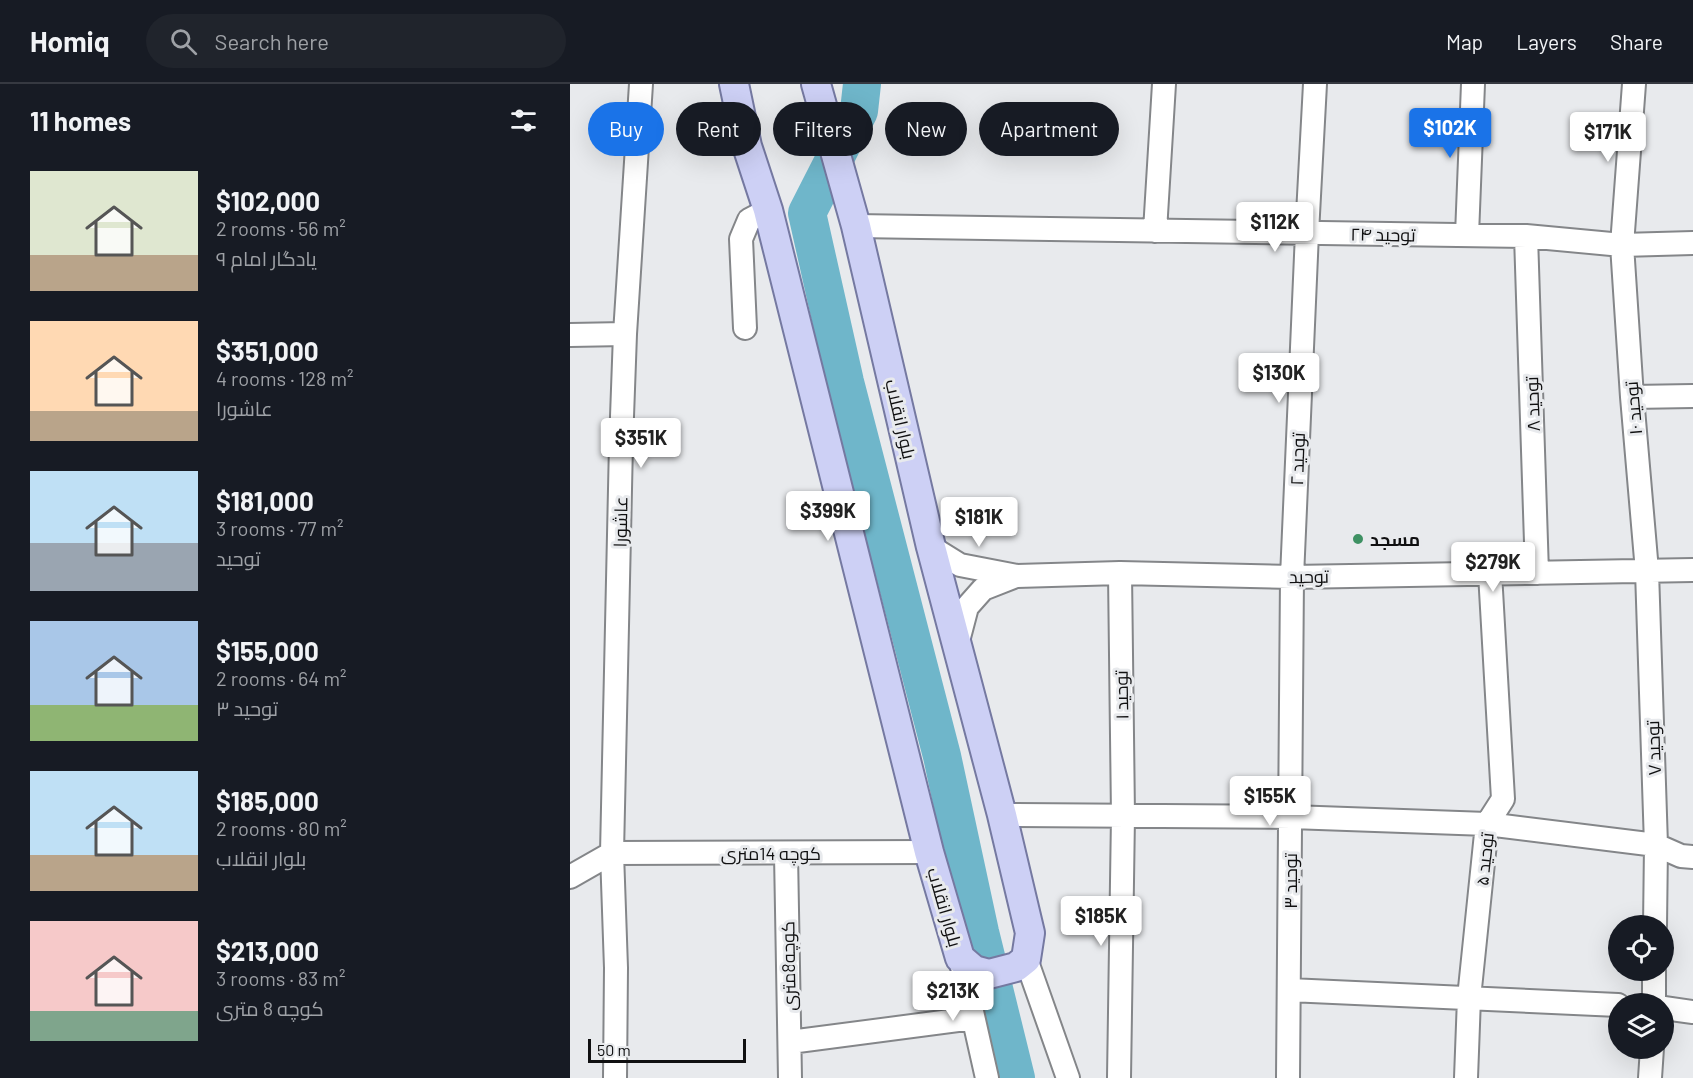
<!DOCTYPE html>
<html lang="en">
<head>
<meta charset="utf-8">
<style>
  :root { --surface:#171b24; --page:#20242c; --text:#f1f3f6; --muted:#9ea1a6; --line:#363941; --accent:#1a73e8 }
  body { margin:0; font-family:Barlow,Cairo,sans-serif; background:var(--page); color:var(--text); height:100vh; display:flex; flex-direction:column; font-size:22px; white-space:nowrap }
  * { box-sizing:border-box; margin:0 }
  p { font-size:20px; color:var(--muted) }
  .icon { flex:none; width:33px; height:33px; fill:none; stroke:currentColor; stroke-width:2; stroke-linecap:round; stroke-linejoin:round }
  .map { position:relative; flex:1; overflow:hidden }
  .side { display:flex; flex-direction:column; background:var(--surface); width:570px }
  .side>* { flex:none }
  .banner { position:absolute; left:18px; top:18px; width:570px; height:54px; display:flex; gap:12px }
  .tools { position:absolute; left:1038px; top:831px; display:grid; gap:12px }
  .tools a { display:grid; place-items:center; width:66px; height:66px; border-radius:50%; background:var(--surface); box-shadow:0 6px 24px #0002; font-size:30px }
  .scale { position:absolute; left:18px; bottom:15px; width:158px; box-sizing:border-box; padding-left:6px; border:3px solid #101011; border-top:0; font-size:16px; line-height:21px; white-space:nowrap; color:#101011; -webkit-text-stroke:4px #e8eaed; paint-order:stroke }
  .price { position:absolute; translate:-50% -51px; padding:0 14px; border-radius:6px; background:#fff; color:#222; font-size:20px; line-height:39px; filter:drop-shadow(0 2px 3px #0008) }
  .price::after { content:''; position:absolute; left:50%; top:36px; width:18px; height:14px; margin-left:-9px; background:inherit; clip-path:polygon(0 0,100% 0,50% 100%) }
  .price.selected { background:var(--accent); color:#fff }
  ul { padding:0; list-style:none }
  li { display:flex; align-items:center; gap:18px; height:150px; padding:0 30px }
  li span { display:grid; place-items:center; flex:none; width:168px; height:120px; border-radius:0px; color:#555 }
  li>.icon { margin-inline-start:auto }
  span .icon { width:72px; height:72px; fill:#fffc; stroke-width:1 }
  li b { font-size:26px }
  h2 { display:flex; justify-content:space-between; align-items:center; height:72px; padding:0 30px; font-size:26px }
  .pill { padding:0 21px; border-radius:27px; background:var(--surface); box-shadow:0 6px 24px #0002; font-size:21px; line-height:54px }
  .pill.selected { background:var(--accent); color:#fff }
  header { display:flex; align-items:center; gap:36px; box-sizing:border-box; height:84px; padding:0 30px; background:var(--surface); border-bottom:2px solid var(--line) }
  header strong { font-size:28px }
  nav { display:flex; gap:33px; margin-inline-start:auto; font-size:21px }
  .search { width:420px; height:54px; background:var(--page); display:flex; align-items:center; gap:15px; box-sizing:border-box; padding:0 21px; border-radius:33px; color:var(--muted); font-size:22px }
  main { display:flex; flex:1; min-height:0 }
  .map>svg:first-child { display:block }
  .lines { fill:none; stroke-linecap:round; stroke-linejoin:round }
  .river { stroke:#6fb6ca; stroke-width:38 }
  .minor-casing { stroke:#848689; stroke-width:26 }
  .major-casing { stroke:#7579a1; stroke-width:32 }
  .minor { stroke:#fff; stroke-width:22 }
  .major { stroke:#cdd0f5; stroke-width:28 }
  .poi-dot { fill:#3e9163; stroke:#e8eaed; stroke-width:2 }
  .labels { text-anchor:middle; dominant-baseline:central; stroke-width:6; stroke-linejoin:round; paint-order:stroke }
  .street-label { font-size:18px; fill:#101011; stroke:#e8eaed }
  .poi-label { font-size:18px; font-weight:bold; fill:#101011; stroke:#e8eaed; text-anchor:start }
</style>
</head>
<body>
<header>
<strong>Homiq</strong>
<div class="search"><svg class="icon" aria-label="search" viewBox="0 0 24 24"><circle cx="10" cy="10" r="6"/><path d="M15 15l6 6"/></svg>Search here</div>
<nav><a>Map</a><a>Layers</a><a>Share</a></nav>
</header>
<main>
<section class="side">
<h2>11 homes<svg class="icon" aria-label="filters" viewBox="0 0 24 24"><path d="M4 7h16M4 17h16"/><circle cx="9" cy="7" r="2"/><circle cx="15" cy="17" r="2"/></svg></h2>
<ul>
<li><span style="background:linear-gradient(#dfe7d0 70%,#b9a48a 0)"><svg class="icon" aria-label="home" viewBox="0 0 24 24"><path d="M3 11l9-7 9 7M6 9v11h12V9"/></svg></span><div><b>$102,000</b><p>2 rooms · 56 m²</p><p>یادگار امام ۹</p></div></li>
<li><span style="background:linear-gradient(#ffd9b3 75%,#b9a48a 0)"><svg class="icon" aria-label="home" viewBox="0 0 24 24"><path d="M3 11l9-7 9 7M6 9v11h12V9"/></svg></span><div><b>$351,000</b><p>4 rooms · 128 m²</p><p>عاشورا</p></div></li>
<li><span style="background:linear-gradient(#bfe0f5 60%,#9aa5b1 0)"><svg class="icon" aria-label="home" viewBox="0 0 24 24"><path d="M3 11l9-7 9 7M6 9v11h12V9"/></svg></span><div><b>$181,000</b><p>3 rooms · 77 m²</p><p>توحید</p></div></li>
<li><span style="background:linear-gradient(#a9c7e8 70%,#8fb573 0)"><svg class="icon" aria-label="home" viewBox="0 0 24 24"><path d="M3 11l9-7 9 7M6 9v11h12V9"/></svg></span><div><b>$155,000</b><p>2 rooms · 64 m²</p><p>توحید ۳</p></div></li>
<li><span style="background:linear-gradient(#bfe0f5 70%,#b9a48a 0)"><svg class="icon" aria-label="home" viewBox="0 0 24 24"><path d="M3 11l9-7 9 7M6 9v11h12V9"/></svg></span><div><b>$185,000</b><p>2 rooms · 80 m²</p><p>بلوار انقلاب</p></div></li>
<li><span style="background:linear-gradient(#f6c9c9 75%,#7fa58c 0)"><svg class="icon" aria-label="home" viewBox="0 0 24 24"><path d="M3 11l9-7 9 7M6 9v11h12V9"/></svg></span><div><b>$213,000</b><p>3 rooms · 83 m²</p><p>کوچه 8 متری</p></div></li>
</ul>
</section>
<div class="map">
<svg width="1123" height="994" viewBox="0 0 1123 994">
  <rect width="100%" height="100%" fill="#e8eaed"/>
  <g class="lines">
    <!-- river -->
    <path class="river" d="M292 0 289 27 237 129 275 298 372 672 410 848 446 994"/>
    <defs>
      <path id="minor" d="M1064 0 1052 161 1062 313 1077 487 1086 761 1085 842
        M286 142 956 152 1052 161 1123 159
        M585 147 594 0
        M897 151 903 0
        M956 152 967 489
        M175 244 171 155 179 136 198 126
        M0 251 55 250
        M1062 313 1123 312
        M361 463 390 481 447 492 550 489 722 493 1123 486
        M387 561 397 523 413 505 446 492
        M432 731 721 733 917 740 1086 761 1111 772 1123 773
        M216 770 220 994
        M0 793 42 769 359 768
        M390 874 417 994
        M456 875 498 994
        M719 906 1048 921
        M1084 920V886
        M1094 924 1123 928
        M220 958 403 934
        M45 994 46 884 42 769 51 360 55 250 71 0
        M549 994 553 732 550 489
        M718 994 722 493 737 149 745 0
        M896 994 899 914 917 740 933 715 920 489
        M1080 994 1082 964"/>
      <path id="major" d="M164 0 177 62 198 126 359 768 390 874 404 886 419 890 446 883 456 875 460 849 432 731 361 463 286 142 246 0"/>
    </defs>
    <!-- minor casing -->
    <use href="#minor" class="minor-casing"/>
    <!-- major casing -->
    <use href="#major" class="major-casing"/>
    <!-- minor -->
    <use href="#minor" class="minor"/>
    <!-- major -->
    <use href="#major" class="major"/>
  </g>
  <!-- markers -->
  <circle class="poi-dot" cx="788" cy="455" r="6"/>
  <g class="labels">
    <!-- street labels -->
    <g class="street-label">
      <text transform="translate(813 150) rotate(1)">توحید ۲۴</text>
      <text transform="translate(962 320) rotate(-92)">توحید ۸</text>
      <text transform="translate(1063 324) rotate(-95)">توحید ۱۰</text>
      <text transform="translate(331 335) rotate(77)">بلوار انقلاب</text>
      <text transform="translate(727 375) rotate(-88)">توحید ۲</text>
      <text transform="translate(50 438) rotate(-89)">عاشورا</text>
      <text transform="translate(739 492) rotate(-1)">توحید</text>
      <text transform="translate(551 611) rotate(-91)">توحید ۱</text>
      <text transform="translate(1083 664) rotate(-92)">توحید ۷</text>
      <text x="201" y="769">کوچه 14متری</text>
      <text transform="translate(914 775) rotate(-84)">توحید ۵</text>
      <text transform="translate(720 797) rotate(-90)">توحید ۳</text>
      <text transform="translate(375 823) rotate(74)">بلوار انقلاب</text>
      <text transform="translate(218 882) rotate(-91)">کوچه8متری</text>
    </g>
    <!-- poi labels -->
    <g class="poi-label">
      <text x="800" y="455">مسجد</text>
    </g>
  </g>
</svg>
<div class="tools">
<a><svg class="icon" aria-label="locate" viewBox="0 0 24 24"><circle cx="12" cy="12" r="6"/><path d="M12 2v4M12 18v4M2 12h4M18 12h4"/></svg></a>
<a><svg class="icon" aria-label="layers" viewBox="0 0 24 24"><path d="M12 4l9 5-9 5-9-5zM3 14l9 5 9-5"/></svg></a>
</div>
<div class="scale">50 m</div>
<b class="price selected" style="left:880px;top:75px">$102K</b>
<b class="price" style="left:1038px;top:79px">$171K</b>
<b class="price" style="left:705px;top:169px">$112K</b>
<b class="price" style="left:709px;top:320px">$130K</b>
<b class="price" style="left:71px;top:385px">$351K</b>
<b class="price" style="left:258px;top:458px">$399K</b>
<b class="price" style="left:409px;top:464px">$181K</b>
<b class="price" style="left:923px;top:509px">$279K</b>
<b class="price" style="left:700px;top:743px">$155K</b>
<b class="price" style="left:531px;top:863px">$185K</b>
<b class="price" style="left:383px;top:938px">$213K</b>
<div class="banner">
<a class="pill selected">Buy</a>
<a class="pill">Rent</a>
<a class="pill">Filters</a>
<a class="pill">New</a>
<a class="pill">Apartment</a>
</div>
</div>
</main>
</body>
</html>
